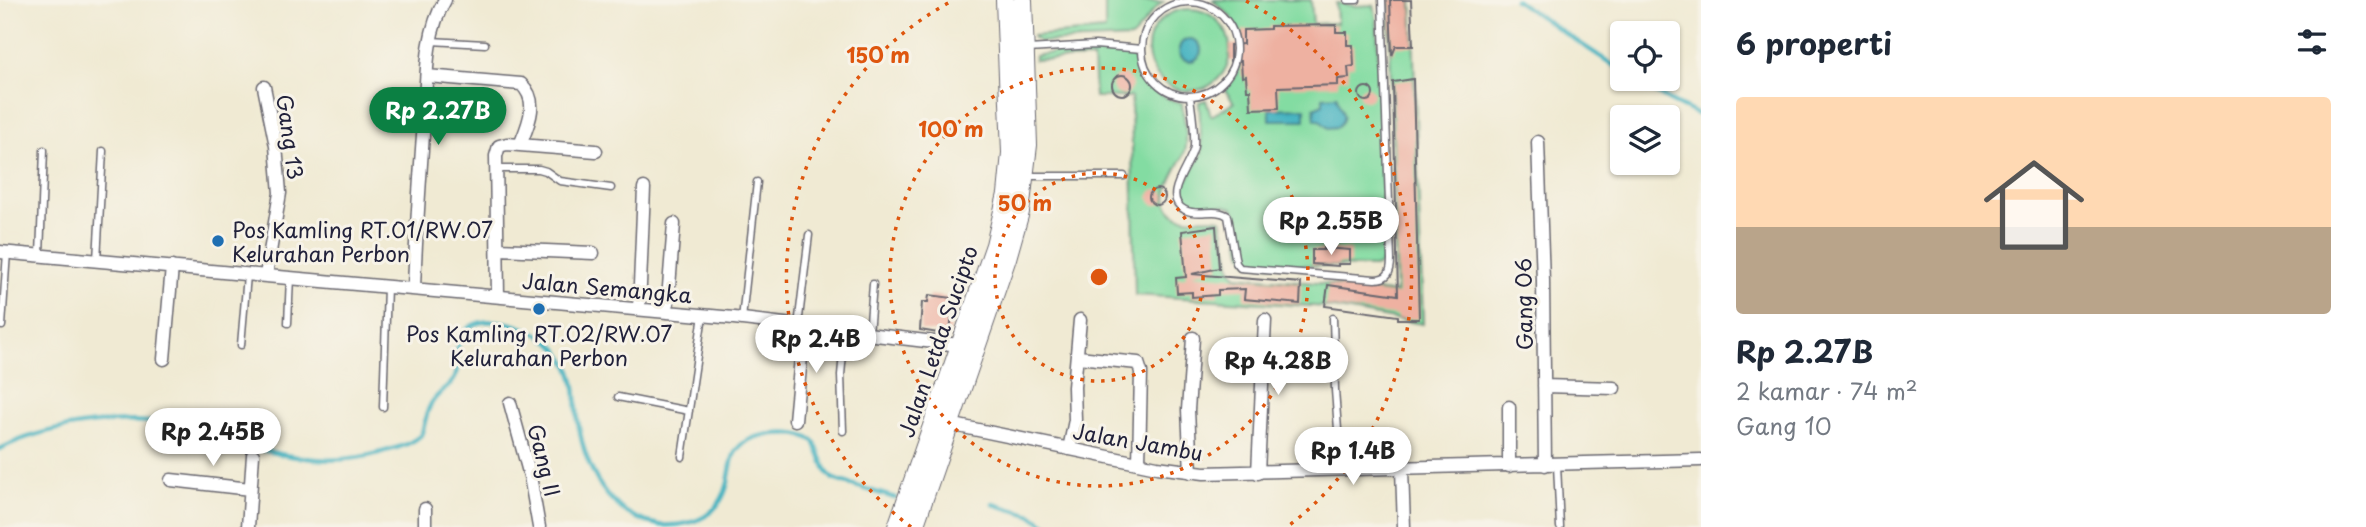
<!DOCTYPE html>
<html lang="id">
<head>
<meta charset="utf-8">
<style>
  :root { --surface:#fff; --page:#f2f2f3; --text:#1f2937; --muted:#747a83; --accent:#0b8043 }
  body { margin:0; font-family:"Playpen Sans",sans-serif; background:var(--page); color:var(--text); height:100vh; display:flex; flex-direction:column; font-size:26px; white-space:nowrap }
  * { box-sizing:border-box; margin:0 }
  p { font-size:23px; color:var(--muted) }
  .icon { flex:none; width:38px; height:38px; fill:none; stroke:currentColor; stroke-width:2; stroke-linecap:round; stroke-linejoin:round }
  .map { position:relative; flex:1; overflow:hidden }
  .details { display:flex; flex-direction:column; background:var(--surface); width:665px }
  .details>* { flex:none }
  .fabs { position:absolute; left:1610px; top:21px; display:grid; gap:14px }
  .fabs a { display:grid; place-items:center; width:70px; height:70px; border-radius:7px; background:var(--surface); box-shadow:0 2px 5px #0004; font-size:35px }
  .price { position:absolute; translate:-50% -60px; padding:0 16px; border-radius:24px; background:#fff; color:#222; font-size:23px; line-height:46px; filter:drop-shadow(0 2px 4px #0008) }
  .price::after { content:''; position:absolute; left:50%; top:42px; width:21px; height:16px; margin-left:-10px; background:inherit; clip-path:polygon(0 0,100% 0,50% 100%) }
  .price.selected { background:var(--accent); color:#fff }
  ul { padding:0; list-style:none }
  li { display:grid; align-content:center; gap:14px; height:371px; padding:0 35px }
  li span { display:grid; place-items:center; height:217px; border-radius:7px; color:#555 }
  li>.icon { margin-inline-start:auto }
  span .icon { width:126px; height:126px; fill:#fffc; stroke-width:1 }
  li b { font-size:30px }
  h2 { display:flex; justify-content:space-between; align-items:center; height:84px; padding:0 35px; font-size:30px }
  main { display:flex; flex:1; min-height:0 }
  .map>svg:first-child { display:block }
  .green { fill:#83dca2; stroke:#527f6e; stroke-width:2 }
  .water { fill:#46b4c1; stroke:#346b7e; stroke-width:2 }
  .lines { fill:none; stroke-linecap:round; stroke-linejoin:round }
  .stream { stroke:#46b4c1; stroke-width:4.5 }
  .building { fill:#eeb1a1 }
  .lane-casing { stroke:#6a6870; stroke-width:9 }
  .street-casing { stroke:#6a6870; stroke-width:15 }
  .secondary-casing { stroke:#6a6870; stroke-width:20 }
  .lane { stroke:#fff; stroke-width:6 }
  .street { stroke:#fff; stroke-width:12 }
  .secondary { stroke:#fff; stroke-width:18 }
  .ring { fill:none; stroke:#de560e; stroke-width:3.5; stroke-dasharray:3.5 7 }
  .poi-dot { fill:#1f6fb2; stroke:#f7f3e8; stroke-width:2.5 }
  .labels { text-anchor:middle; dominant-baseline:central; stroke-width:6; stroke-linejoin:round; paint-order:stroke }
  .street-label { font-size:21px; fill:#22223b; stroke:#f7f3e8 }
  .poi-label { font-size:21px; fill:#22223b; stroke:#f7f3e8; text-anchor:start }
  .centre { fill:#de560e; stroke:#f7f3e8; stroke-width:3.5 }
  .ring-label { font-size:21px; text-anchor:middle; font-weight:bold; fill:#de560e; stroke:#f7f3e8; stroke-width:6; stroke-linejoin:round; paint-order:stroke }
</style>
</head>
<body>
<main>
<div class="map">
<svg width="1701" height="527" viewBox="0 0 1701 527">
  <rect width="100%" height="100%" fill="#f7f3e8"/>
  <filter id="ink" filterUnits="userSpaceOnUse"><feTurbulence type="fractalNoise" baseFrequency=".0143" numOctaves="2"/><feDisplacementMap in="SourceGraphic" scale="14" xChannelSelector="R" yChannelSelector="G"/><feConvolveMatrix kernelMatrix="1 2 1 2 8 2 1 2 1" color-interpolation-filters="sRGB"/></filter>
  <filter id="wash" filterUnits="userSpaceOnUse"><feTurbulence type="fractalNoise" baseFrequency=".00686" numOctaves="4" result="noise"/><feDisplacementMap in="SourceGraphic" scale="28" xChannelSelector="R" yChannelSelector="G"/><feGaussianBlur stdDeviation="1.57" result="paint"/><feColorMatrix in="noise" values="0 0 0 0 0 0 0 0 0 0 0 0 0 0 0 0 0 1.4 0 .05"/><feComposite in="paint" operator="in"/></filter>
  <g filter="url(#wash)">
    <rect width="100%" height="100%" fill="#f0ead3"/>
    <!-- green -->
    <path class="green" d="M1105 0 1163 2C1147 13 1143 29 1131 38L1040 42 1033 38V36L1105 30Z
      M1213 0H1311L1313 24 1337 23 1336 3 1356 6 1374 5 1377 21 1384 258 1380 265 1374 267 1250 264C1236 255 1242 223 1233 208 1218 201 1196 210 1185 197L1184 186 1202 153 1199 102 1206 100 1211 116 1234 103 1225 90C1243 71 1249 42 1232 19 1227 11 1218 6 1213 0Z
      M1389 0H1412L1423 324 1328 307 1135 295 1131 97H1095L1093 58 1034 60 1035 56C1050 52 1124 46 1133 57 1136 61 1137 67 1139 72 1148 89 1164 99 1182 103 1183 117 1188 133 1186 147 1184 165 1148 201 1178 216 1191 222 1208 216 1221 219L1231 268 1236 276 1328 284 1396 293Z
      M1148 50a41 41 0 1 1 82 0a41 41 0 1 1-82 0Z"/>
    <!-- water -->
    <path class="water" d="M1179 50a11 11 0 1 1 22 0a11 11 0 1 1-22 0Z
      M1337 96C1338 109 1351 116 1337 127L1328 128 1319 120H1315L1314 108 1323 104V97Z
      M1305 108V120H1270V109Z"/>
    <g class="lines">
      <!-- stream -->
      <path class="stream" d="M1515 0 1622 71
        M1634 79 1670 101 1701 116
        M0 449C43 426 119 416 168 424 184 426 199 432 214 436 270 453 324 470 382 452 396 448 410 445 421 435 426 423 425 411 433 401 439 392 450 387 455 378 459 368 456 356 458 346 465 314 501 319 524 328 544 335 561 348 570 369 577 385 576 404 578 421 585 469 608 517 660 525 695 527 720 516 728 482 730 472 731 459 736 451 744 439 760 435 773 434 788 433 802 433 814 441L827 472 833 479 895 498
        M993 504 1031 515 1050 527"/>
    </g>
    <g id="blocks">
      <!-- building -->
      <path class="building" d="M1390 0H1411L1413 46H1396L1392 56Z
        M1336 25V32H1347V45H1353L1354 66 1348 67 1349 78 1338 79V85L1278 87 1279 108 1251 109 1250 90H1247L1246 76 1242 77 1241 61H1230V45L1243 44V30L1270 29V26Z
        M1112 85a10 10 0 1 1 20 0a10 10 0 1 1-20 0Z
        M1413 79 1419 319H1398V316L1325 306 1328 285 1398 295 1393 82Z
        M1359 94a7 7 0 1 1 14 0a7 7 0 1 1-14 0Z
        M1149 197a8 8 0 1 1 16 0a8 8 0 1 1-16 0Z
        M1216 226 1219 268 1192 274 1301 283 1300 304 1244 299 1245 289 1218 290V295L1192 297V292L1177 293 1176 278 1186 277 1182 231Z
        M1324 248 1350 250V264H1338V266L1312 264V250H1324Z
        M929 295 953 298 950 335 920 330 922 302H928Z"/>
    </g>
  </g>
  <g filter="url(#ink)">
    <use href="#blocks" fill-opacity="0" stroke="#6a6870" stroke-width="2"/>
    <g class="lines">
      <defs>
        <path id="lane" d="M1348 0H1357
          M1142 49a47 47 0 1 1 94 0a47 47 0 1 1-94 0Z
          M431 41 485 44
          M1028 49 1095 45 1142 49
          M1190 97C1192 113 1195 130 1194 146 1193 163 1159 197 1185 210 1199 217 1215 207 1228 216L1236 263 1240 268 1375 279C1388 279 1391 272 1391 260L1382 0
          M496 169H539L546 171 560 181 611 188
          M1028 176H1124
          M40 255 44 150
          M97 260 103 151
          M1333 318 1335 390 1341 469
          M742 319 757 182
          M288 323 290 277
          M2 326 7 252
          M798 326 809 235
          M869 334 873 284
          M241 345 247 275
          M618 397 689 411
          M383 407 387 287
          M843 431 841 375 845 332
          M682 457 703 315
          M1557 465 1560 527"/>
        <path id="street" d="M427 76 521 84C540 101 528 125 520 145
          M264 87 276 146 280 193 266 275
          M1538 142 1543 281 1545 465
          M498 249 593 253
          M0 252 734 318 959 345
          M414 288C416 232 420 176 424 121 427 81 424 35 445 0
          M498 296 496 156 499 146 507 144 596 151
          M639 309 644 188
          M667 312 674 224
          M1078 357 1138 363 1141 372 1139 463
          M164 359 172 267
          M1544 386 1614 388
          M510 403 530 476 539 527
          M1509 407V466
          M795 420 804 326
          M949 424 1157 467 1204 473 1701 460
          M1069 449 1075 420 1074 387 1080 320
          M1402 469 1404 527
          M1191 472 1188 410 1193 338
          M1258 473 1265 320
          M171 480 250 489
          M425 509V527
          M248 527 253 455"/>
        <path id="secondary" d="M897 527 995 245 1007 194 1011 153 1005 0
          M914 527 1007 258 1020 212 1028 145 1023 0"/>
      </defs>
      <!-- lane casing -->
      <use href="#lane" class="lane-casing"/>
      <!-- street casing -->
      <use href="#street" class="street-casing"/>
      <!-- secondary casing -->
      <use href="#secondary" class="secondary-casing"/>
      <!-- lane -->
      <use href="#lane" class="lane"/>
      <!-- street -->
      <use href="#street" class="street"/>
      <!-- secondary -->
      <use href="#secondary" class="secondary"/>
    </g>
  </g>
  <!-- distance rings -->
  <g class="ring">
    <circle cx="1099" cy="277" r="104"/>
    <circle cx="1099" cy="277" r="209"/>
    <path d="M911 527A313 313 0 0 1 952 1M1246 1A313 313 0 0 1 1287 527"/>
  </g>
  <!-- markers -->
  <g class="poi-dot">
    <circle cx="218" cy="241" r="7"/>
    <circle cx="539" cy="309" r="7"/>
  </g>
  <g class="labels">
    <!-- street labels -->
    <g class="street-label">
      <text transform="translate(291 137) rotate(82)">Gang 13</text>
      <text transform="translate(607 287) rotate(5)">Jalan Semangka</text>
      <text transform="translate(1523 304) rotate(-91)">Gang 06</text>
      <text transform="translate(937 341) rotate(-71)">Jalan Letda Sucipto</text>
      <text transform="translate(1138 441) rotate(10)">Jalan Jambu</text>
      <text transform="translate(545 460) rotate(76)">Gang II</text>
    </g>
    <!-- poi labels -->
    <g class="poi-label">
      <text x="232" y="229">Pos Kamling RT.01/RW.07<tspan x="232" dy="24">Kelurahan Perbon</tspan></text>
      <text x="539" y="333" text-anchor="middle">Pos Kamling RT.02/RW.07<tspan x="539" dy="24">Kelurahan Perbon</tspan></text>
    </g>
  </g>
  <circle cx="1099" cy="277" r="10" class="centre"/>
  <g class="ring-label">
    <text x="878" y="63">150 m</text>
    <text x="951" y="137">100 m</text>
    <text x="1025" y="211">50 m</text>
  </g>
</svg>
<div class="fabs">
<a><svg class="icon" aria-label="locate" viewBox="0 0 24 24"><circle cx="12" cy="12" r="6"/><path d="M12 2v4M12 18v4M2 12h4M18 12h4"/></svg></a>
<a><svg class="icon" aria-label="layers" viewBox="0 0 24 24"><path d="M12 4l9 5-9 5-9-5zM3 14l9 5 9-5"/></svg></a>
</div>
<b class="price selected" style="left:438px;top:147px">Rp 2.27B</b>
<b class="price" style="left:1331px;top:257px">Rp 2.55B</b>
<b class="price" style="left:816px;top:375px">Rp 2.4B</b>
<b class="price" style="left:1278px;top:397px">Rp 4.28B</b>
<b class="price" style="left:213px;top:468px">Rp 2.45B</b>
<b class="price" style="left:1353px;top:487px">Rp 1.4B</b>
</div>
<section class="details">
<h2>6 properti<svg class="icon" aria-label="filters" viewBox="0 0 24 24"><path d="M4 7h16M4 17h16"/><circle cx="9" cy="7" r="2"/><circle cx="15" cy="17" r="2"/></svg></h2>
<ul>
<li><span style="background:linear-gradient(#ffd9b3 60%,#b9a48a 0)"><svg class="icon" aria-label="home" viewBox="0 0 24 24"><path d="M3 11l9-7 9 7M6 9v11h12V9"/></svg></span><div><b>Rp 2.27B</b><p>2 kamar · 74 m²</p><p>Gang 10</p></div></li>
</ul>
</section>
</main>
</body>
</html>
